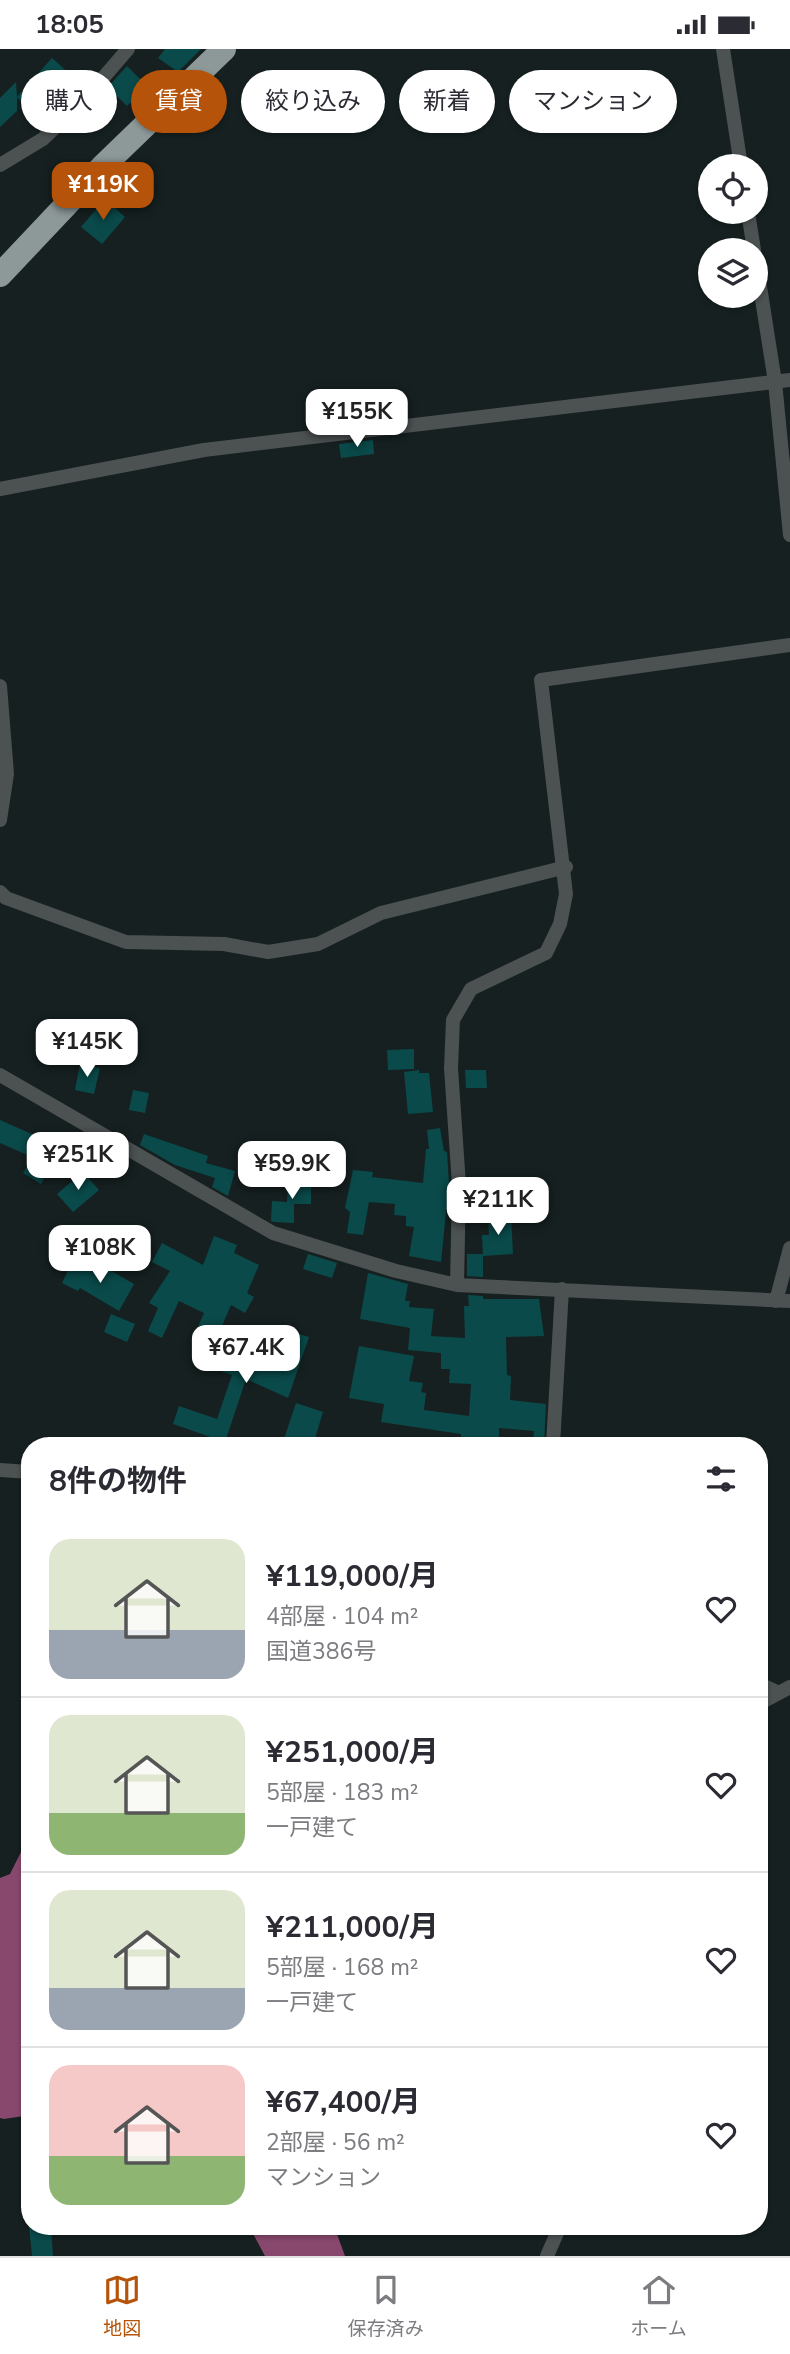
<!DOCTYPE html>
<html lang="ja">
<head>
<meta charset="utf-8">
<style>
  :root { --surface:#fff; --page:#f7f7f7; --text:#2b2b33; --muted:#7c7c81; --line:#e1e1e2; --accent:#b45309 }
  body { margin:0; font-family:"Nunito Sans","Noto Sans JP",sans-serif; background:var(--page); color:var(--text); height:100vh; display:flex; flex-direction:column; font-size:26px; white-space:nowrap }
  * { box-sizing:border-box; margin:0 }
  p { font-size:23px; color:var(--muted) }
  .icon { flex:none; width:38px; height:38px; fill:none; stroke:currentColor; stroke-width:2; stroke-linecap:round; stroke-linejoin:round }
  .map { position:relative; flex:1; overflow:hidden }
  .details { position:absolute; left:21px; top:1388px; width:747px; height:798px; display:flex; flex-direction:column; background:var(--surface); border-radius:28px; box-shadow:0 2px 5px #0004 }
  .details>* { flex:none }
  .banner { position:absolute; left:21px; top:21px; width:749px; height:63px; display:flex; gap:14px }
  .tools { position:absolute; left:698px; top:105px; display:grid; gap:14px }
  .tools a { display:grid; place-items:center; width:70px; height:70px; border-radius:50%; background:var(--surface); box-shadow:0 2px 5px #0004; font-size:35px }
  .price { position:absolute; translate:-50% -60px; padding:0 16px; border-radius:14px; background:#fff; color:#222; font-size:23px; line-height:46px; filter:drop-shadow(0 2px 4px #0008) }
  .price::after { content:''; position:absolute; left:50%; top:42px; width:21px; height:16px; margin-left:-10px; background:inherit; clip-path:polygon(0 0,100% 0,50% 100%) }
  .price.selected { background:var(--accent); color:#fff }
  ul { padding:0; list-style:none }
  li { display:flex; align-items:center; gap:21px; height:175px; padding:0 28px }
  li+li { border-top:2px solid var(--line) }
  li span { display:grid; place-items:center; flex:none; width:196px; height:140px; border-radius:21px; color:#555 }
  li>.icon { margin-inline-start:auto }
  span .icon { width:84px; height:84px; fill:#fffc; stroke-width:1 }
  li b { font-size:30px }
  h2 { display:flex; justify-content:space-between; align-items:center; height:84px; padding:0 28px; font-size:30px }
  .pill { padding:0 24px; border-radius:32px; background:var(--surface); box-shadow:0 2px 5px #0004; font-size:24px; line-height:63px }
  .pill.selected { background:var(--accent); color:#fff }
  .status { display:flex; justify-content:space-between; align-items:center; height:49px; padding:0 35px; background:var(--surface); direction:ltr }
  .status svg { height:19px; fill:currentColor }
  .dock { display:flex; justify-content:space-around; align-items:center; height:98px; border-top:2px solid var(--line); background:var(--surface); font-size:19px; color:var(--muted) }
  .dock a { display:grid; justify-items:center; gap:4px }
  .dock .selected { color:var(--accent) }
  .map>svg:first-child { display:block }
  .water { fill:#88486d }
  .building { fill:#0a4a4a }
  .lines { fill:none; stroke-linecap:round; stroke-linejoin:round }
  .street { stroke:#4c5151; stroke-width:14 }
  .highway { stroke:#8d9898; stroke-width:24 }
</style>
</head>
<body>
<div class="status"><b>18:05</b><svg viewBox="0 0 49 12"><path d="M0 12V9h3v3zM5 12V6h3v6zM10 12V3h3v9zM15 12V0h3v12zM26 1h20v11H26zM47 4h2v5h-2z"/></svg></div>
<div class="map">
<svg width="790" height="2207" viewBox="0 0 790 2207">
  <rect width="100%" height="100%" fill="#162020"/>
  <!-- water -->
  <path class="water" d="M30 1785V2066L4 2070 0 2069V1829L10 1825Z
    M249 2177H334L345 2207H265Z"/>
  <!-- building -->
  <path class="building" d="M165 0H201L178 23 158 9Z
    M52 9 71 26 55 43 45 34 24 55 17 48V62L0 78V49L16 33 17 48Z
    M127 17 147 37 127 57 108 38Z
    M105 150 125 168 102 195 81 178Z
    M373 391 374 405 341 409 339 395Z
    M414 1000V1020L388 1021 387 1001Z
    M80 1015 100 1019 94 1045 75 1041Z
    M419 1021V1024H429L433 1063 408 1065 404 1023Z
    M465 1021H486L487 1039H466Z
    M133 1041 149 1044 145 1064 129 1061Z
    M0 1071 61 1098 41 1135 23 1124 32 1108 0 1094Z
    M440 1079 444 1102 447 1103 449 1134 441 1213 409 1207 414 1178 406 1177V1167L394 1166 395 1155 369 1153 363 1186 347 1184 350 1163 345 1159 353 1121 373 1123 372 1128 423 1134 426 1100H429L427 1081Z
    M144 1085 208 1107 206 1114 235 1122 228 1147 212 1138 215 1129 175 1116 140 1096Z
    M83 1123 99 1141 73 1163 57 1145Z
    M288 1130 311 1131V1155H294V1174L274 1173 271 1172 272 1152 287 1153Z
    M511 1166 513 1205 483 1207 482 1186H489L488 1167Z
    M214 1187 237 1196 234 1204 259 1216 247 1244 254 1248 245 1264 231 1256 216 1291 196 1282 204 1264 179 1252 162 1289 148 1282 158 1259 149 1254 170 1222 152 1213 162 1194 203 1216Z
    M308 1205 337 1214 332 1229 303 1220Z
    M467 1205H483V1228L467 1227Z
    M72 1213 97 1225 103 1217 134 1235 119 1262 80 1239 78 1242 62 1234Z
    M368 1224 408 1235 405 1252H410L409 1258 434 1260 431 1287 465 1289 464 1257H469L468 1246 483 1247V1250H539L544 1287 506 1288 507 1326 511 1327 510 1351 546 1355 544 1396H533L534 1382 499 1379V1396H461V1385L381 1373 384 1355 349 1349 359 1297 414 1307 409 1332 423 1334 421 1343 426 1344 424 1361 469 1367 471 1335 449 1334 450 1320H441V1304L408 1301 410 1279 360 1270Z
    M111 1265 135 1275 127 1293 104 1283Z
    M285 1281 309 1288 288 1349 246 1330 225 1393 173 1375 179 1357 217 1370 232 1326 209 1318 215 1301 273 1322Z
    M296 1354 323 1363 313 1396H282Z
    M29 2177H51L53 2207H32Z"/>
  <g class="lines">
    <!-- street -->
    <path class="street" d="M723 0 741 117
      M0 116 43 90 85 50 128 0
      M748 163 754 201
      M756 212 775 333 790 486
      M0 440 204 401 790 331
      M0 637 7 725 0 771
      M0 843 6 849 126 893 224 895 268 903 318 895 381 864 566 818
      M0 1026 273 1184 396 1222 457 1236 790 1252
      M457 1236 459 1136 451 1019 453 971 471 940 546 904 560 875 566 845 541 631 790 596
      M776 1252 790 1199
      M553 1396 562 1240
      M0 1421 30 1423
      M760 1635 777 1643
      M760 1654 790 1638
      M547 2207 560 2177"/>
    <!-- highway -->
    <path class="highway" d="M0 226 102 118 224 0"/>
  </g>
</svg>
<div class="tools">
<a><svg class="icon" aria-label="locate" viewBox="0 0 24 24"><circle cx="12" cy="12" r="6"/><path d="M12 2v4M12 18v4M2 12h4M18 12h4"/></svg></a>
<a><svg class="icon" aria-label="layers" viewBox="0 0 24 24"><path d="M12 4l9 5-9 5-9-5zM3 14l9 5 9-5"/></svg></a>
</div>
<b class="price selected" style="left:103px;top:173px">¥119K</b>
<b class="price" style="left:357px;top:400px">¥155K</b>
<b class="price" style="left:87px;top:1030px">¥145K</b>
<b class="price" style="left:78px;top:1143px">¥251K</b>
<b class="price" style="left:292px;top:1152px">¥59.9K</b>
<b class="price" style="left:498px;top:1188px">¥211K</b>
<b class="price" style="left:100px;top:1236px">¥108K</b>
<b class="price" style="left:246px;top:1336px">¥67.4K</b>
<div class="banner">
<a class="pill">購入</a>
<a class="pill selected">賃貸</a>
<a class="pill">絞り込み</a>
<a class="pill">新着</a>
<a class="pill">マンション</a>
</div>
<section class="details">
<h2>8件の物件<svg class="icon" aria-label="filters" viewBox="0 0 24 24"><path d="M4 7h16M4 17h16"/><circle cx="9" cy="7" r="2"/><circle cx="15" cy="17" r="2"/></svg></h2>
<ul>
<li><span style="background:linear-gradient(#dfe7d0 65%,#9aa5b1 0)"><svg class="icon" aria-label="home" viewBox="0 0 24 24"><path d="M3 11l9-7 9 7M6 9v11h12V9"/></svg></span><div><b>¥119,000/月</b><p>4部屋 · 104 m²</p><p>国道386号</p></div><svg class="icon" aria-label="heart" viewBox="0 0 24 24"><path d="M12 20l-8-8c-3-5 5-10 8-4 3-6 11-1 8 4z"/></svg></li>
<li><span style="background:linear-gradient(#dfe7d0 70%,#8fb573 0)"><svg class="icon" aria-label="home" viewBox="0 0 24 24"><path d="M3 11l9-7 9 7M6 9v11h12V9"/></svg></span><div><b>¥251,000/月</b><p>5部屋 · 183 m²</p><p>一戸建て</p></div><svg class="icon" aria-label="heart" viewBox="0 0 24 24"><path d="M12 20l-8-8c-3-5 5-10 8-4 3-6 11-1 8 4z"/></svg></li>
<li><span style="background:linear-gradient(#dfe7d0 70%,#9aa5b1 0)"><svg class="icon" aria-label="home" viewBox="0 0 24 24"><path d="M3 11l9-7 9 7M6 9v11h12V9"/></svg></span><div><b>¥211,000/月</b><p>5部屋 · 168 m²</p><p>一戸建て</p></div><svg class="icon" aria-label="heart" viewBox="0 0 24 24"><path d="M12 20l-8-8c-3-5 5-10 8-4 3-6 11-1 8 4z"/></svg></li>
<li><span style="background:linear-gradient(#f6c9c9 65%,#8fb573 0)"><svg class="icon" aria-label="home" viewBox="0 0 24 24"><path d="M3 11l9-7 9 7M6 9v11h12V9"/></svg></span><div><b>¥67,400/月</b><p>2部屋 · 56 m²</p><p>マンション</p></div><svg class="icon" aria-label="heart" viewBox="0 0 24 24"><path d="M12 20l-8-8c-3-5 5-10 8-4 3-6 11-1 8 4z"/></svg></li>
</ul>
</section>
</div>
<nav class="dock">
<a class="selected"><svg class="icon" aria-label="map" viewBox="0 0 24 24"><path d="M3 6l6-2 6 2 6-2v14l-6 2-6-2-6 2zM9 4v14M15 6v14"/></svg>地図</a>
<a><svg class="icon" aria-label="saved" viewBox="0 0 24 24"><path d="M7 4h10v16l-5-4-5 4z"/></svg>保存済み</a>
<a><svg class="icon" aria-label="home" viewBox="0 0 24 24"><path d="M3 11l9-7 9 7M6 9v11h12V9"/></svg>ホーム</a>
</nav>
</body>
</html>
